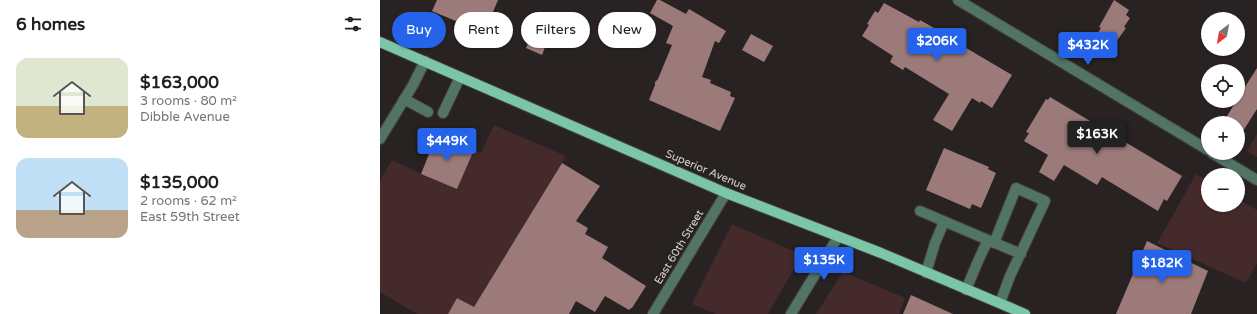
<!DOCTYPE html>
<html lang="en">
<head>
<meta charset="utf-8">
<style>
  :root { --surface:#fff; --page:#f6f6f6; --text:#202124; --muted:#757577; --accent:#2563eb }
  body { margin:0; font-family:"Varela Round",sans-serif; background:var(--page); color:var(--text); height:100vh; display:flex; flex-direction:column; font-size:15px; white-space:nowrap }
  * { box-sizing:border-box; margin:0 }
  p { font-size:13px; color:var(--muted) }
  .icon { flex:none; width:22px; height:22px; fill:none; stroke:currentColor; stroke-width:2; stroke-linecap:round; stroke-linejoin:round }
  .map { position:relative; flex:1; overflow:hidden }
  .panel { display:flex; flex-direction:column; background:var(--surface); width:380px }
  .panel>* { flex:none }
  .banner { position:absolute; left:12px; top:12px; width:380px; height:36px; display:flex; gap:8px }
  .needle { width:26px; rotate:211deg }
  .buttons { position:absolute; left:821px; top:12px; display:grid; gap:8px }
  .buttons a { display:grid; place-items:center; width:44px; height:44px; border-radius:50%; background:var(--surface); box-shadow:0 1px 3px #0004; font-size:20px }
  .price { position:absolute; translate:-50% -34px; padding:0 9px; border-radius:4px; background:var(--accent); color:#fff; font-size:13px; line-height:26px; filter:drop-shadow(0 1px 2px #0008) }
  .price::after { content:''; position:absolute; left:50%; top:24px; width:12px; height:9px; margin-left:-6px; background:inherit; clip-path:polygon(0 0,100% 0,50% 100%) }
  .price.active { background:#222; color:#fff }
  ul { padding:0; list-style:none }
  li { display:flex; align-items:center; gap:12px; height:100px; padding:0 16px }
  li span { display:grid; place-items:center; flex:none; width:112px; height:80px; border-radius:12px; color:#555 }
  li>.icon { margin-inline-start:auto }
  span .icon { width:48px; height:48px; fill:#fffc; stroke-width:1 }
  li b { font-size:17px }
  h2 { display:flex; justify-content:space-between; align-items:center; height:48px; padding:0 16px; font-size:17px }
  .chip { padding:0 14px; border-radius:18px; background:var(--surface); box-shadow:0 1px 3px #0004; font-size:14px; line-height:36px }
  .chip.active { background:var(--accent); color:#fff }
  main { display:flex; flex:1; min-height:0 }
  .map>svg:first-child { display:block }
  .green { fill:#452a2b }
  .building { fill:#9d7a7a }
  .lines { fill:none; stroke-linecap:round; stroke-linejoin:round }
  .minor-casing { stroke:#443e3e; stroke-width:12 }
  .major-casing { stroke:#443e3e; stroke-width:12 }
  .minor { stroke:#517465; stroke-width:10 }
  .major { stroke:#7bc6a7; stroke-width:10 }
  .labels { text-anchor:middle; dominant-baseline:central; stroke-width:4; stroke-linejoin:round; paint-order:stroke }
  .street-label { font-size:11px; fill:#d9d4d4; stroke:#282222 }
</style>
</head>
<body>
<main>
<section class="panel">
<h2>6 homes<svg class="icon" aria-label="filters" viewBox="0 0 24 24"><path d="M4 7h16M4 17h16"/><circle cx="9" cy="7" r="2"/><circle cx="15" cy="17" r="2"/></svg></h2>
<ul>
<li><span style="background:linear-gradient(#dfe7d0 60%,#c2b280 0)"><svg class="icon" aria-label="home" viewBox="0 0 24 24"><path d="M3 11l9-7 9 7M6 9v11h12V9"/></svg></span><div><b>$163,000</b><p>3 rooms · 80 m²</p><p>Dibble Avenue</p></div></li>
<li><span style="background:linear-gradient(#bfe0f5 65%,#b9a48a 0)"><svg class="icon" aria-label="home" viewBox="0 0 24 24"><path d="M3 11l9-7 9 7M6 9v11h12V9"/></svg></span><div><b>$135,000</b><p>2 rooms · 62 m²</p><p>East 59th Street</p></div></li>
</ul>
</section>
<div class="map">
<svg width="877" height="314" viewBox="0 0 877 314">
  <rect width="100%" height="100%" fill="#282222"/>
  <!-- green -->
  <path class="green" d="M114 125 186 156 94 307 77 298 68 314H37L0 292V180L12 160 41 174 77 189 94 150 101 153Z
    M877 134V157L867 151Z
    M816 174 828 181V205H858V199L877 210V263L866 283 777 243Z
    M352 224 422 255 388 314H336L312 304Z
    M463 272 525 298 519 314H436Z"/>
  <!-- building -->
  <path class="building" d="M57 0H118L104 33 52 11Z
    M277 0H280L306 14 309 9 346 31 339 43 335 41 322 77 331 80 330 83 351 92 350 96 355 98 340 131 269 100 275 85V82L278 79 292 45 286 43 293 26 270 13Z
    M734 0 749 10 746 15 750 18 744 27 746 28 731 49 714 39 721 28 719 27Z
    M504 3 539 22 540 20 577 41 576 42 632 75 612 108 601 101 600 103 592 98 572 131 553 120 569 94 525 67 523 70 510 62 513 56 482 36 489 25 487 24 495 11 498 13Z
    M161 12 176 18 162 55 146 48Z
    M371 34 393 46 384 62 362 50Z
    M877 68V109L858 139V123H843L856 101H858V94L862 89 863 90Z
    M670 97 802 176 787 201 784 199 778 211 725 179 722 177 717 185 684 165 674 181 659 172 668 155 644 141 649 133 646 132 666 99 668 100Z
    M57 134 94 150 77 189 41 174Z
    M564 148 609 167 608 169 616 173 601 208 592 204 590 209 546 190Z
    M182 163 220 186 196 221 208 228 205 234 228 247 222 258 266 286 252 308H251L249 310 225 296 215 312 196 301 189 314H68L77 298 94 307Z
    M767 241 828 271 811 314H736Z
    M531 295 573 314H523Z"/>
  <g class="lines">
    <defs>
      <path id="minor" d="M578 0 828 150
        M24 99 48 112
        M63 113 80 77
        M0 139 33 85 45 61
        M832 153 877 180
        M540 211 608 240
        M614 243 636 188 665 201 630 276 620 303
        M546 273 555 243 564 222
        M586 290 598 261 608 240 641 254
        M273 314 346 193
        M411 314 458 237"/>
      <path id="major" d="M0 42 346 193 501 253 645 314"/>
    </defs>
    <!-- minor casing -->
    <use href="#minor" class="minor-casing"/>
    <!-- major casing -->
    <use href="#major" class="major-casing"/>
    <!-- minor -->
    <use href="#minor" class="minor"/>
    <!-- major -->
    <use href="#major" class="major"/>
  </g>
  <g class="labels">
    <!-- street labels -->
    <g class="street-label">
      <text transform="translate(326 170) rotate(23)">Superior Avenue</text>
      <text transform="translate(299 247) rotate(-59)">East 60th Street</text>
    </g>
  </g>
</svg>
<div class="buttons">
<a><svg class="needle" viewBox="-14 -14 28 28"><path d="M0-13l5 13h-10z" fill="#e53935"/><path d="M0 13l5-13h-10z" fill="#757577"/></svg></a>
<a><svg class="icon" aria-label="locate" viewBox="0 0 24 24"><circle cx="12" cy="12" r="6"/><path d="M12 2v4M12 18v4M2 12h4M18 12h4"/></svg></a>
<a>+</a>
<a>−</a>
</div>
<b class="price" style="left:557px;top:62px">$206K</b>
<b class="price" style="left:708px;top:66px">$432K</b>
<b class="price active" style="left:717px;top:155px">$163K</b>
<b class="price" style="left:67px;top:162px">$449K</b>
<b class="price" style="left:444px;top:281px">$135K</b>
<b class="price" style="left:782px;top:284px">$182K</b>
<div class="banner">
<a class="chip active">Buy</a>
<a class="chip">Rent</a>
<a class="chip">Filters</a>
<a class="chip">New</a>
</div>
</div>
</main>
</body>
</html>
